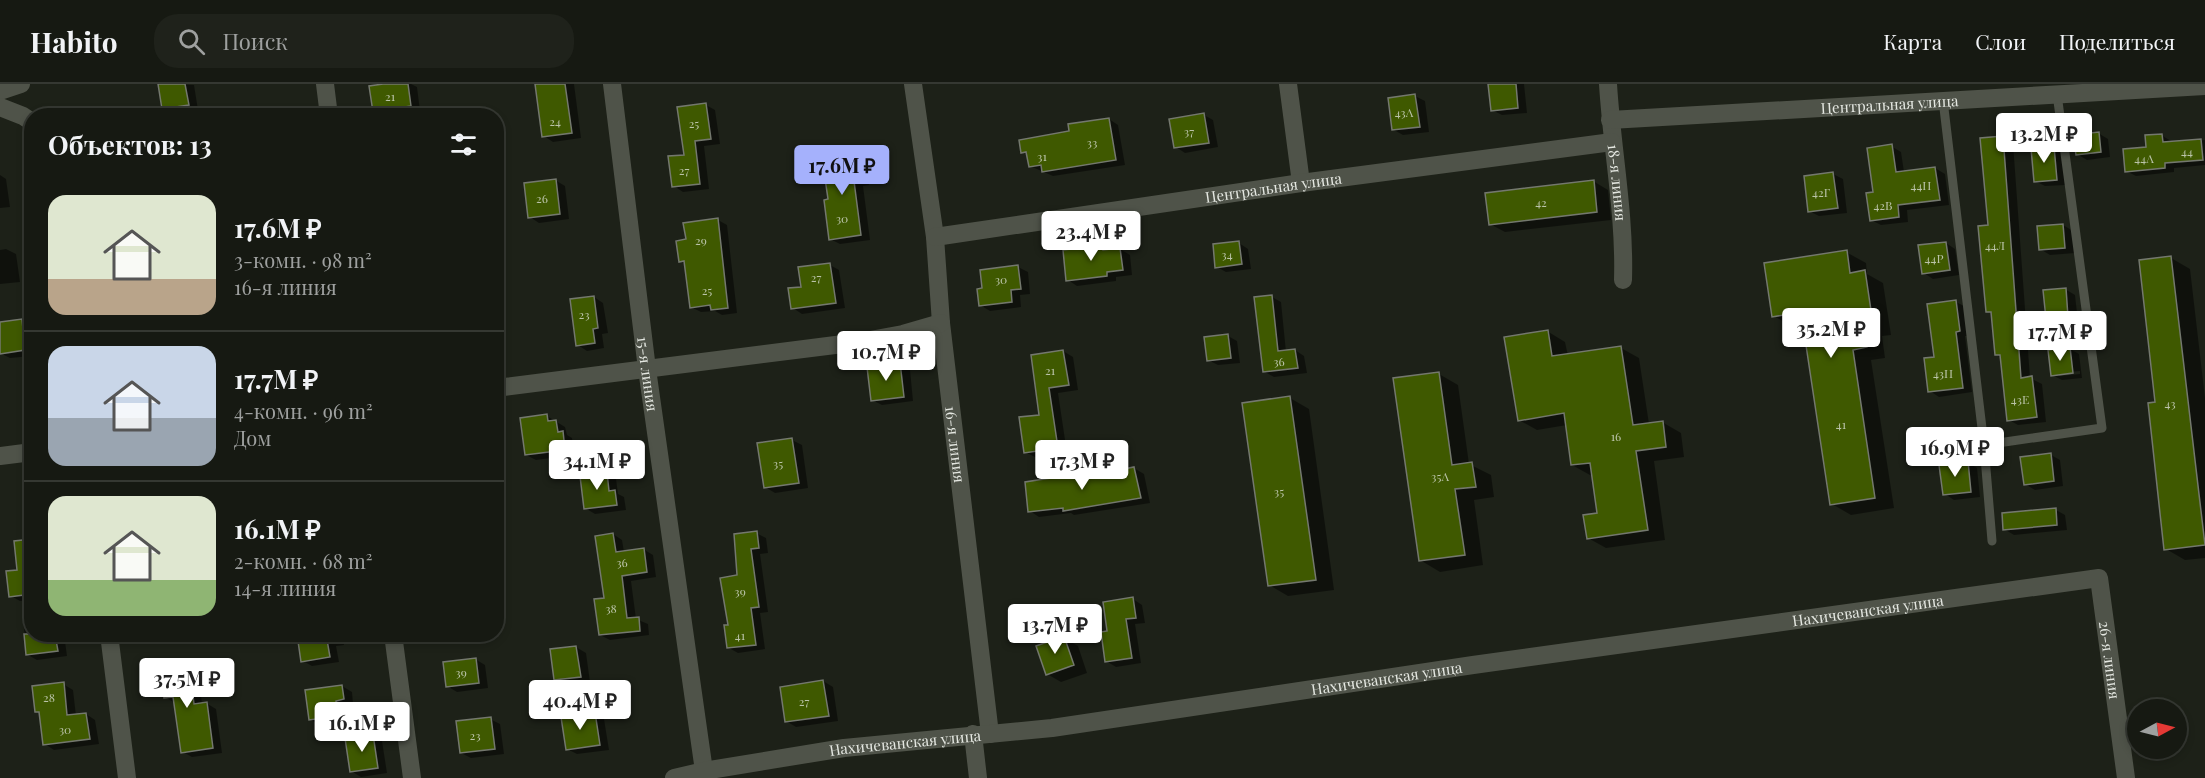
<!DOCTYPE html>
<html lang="ru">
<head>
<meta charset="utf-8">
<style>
  :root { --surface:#161912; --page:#1f221b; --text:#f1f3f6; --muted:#9ea09f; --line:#353832; --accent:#a5b1fc }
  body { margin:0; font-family:"Playfair Display",serif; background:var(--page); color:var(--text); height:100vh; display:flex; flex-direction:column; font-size:22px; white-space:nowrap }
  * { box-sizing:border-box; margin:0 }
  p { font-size:20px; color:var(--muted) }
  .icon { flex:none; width:33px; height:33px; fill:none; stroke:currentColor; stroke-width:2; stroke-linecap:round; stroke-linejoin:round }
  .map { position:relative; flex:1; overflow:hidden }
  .side { position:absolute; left:24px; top:24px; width:480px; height:534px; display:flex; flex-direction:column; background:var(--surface); border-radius:24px; box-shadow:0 3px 9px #0003,0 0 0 2px var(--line) }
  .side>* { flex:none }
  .needle { width:39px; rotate:83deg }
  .buttons { position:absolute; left:2127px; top:615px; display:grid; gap:12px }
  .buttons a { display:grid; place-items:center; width:60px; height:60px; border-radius:50%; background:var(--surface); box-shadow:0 3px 9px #0003,0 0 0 2px var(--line); font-size:30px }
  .price { position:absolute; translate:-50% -51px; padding:0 14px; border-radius:6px; background:#fff; color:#222; font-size:20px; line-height:39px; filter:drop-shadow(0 2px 3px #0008) }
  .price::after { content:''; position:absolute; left:50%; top:36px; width:18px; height:14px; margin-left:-9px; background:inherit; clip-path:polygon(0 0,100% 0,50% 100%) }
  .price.selected { background:var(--accent); color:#111 }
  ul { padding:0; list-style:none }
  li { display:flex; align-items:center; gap:18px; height:150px; padding:0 24px }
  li+li { border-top:2px solid var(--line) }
  li span { display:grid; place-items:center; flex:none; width:168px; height:120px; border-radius:18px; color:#555 }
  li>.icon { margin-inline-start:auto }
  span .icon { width:72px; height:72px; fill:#fffc; stroke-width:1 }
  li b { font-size:26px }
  h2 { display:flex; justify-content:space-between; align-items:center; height:72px; padding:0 24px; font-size:26px }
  header { display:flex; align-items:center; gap:36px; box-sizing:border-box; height:84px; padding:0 30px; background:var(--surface); border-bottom:2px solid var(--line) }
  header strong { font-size:28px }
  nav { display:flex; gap:33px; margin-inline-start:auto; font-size:21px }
  .search { width:420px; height:54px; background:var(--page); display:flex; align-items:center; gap:15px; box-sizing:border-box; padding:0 21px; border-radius:24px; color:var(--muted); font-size:22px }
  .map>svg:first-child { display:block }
  .shadow { fill:#0007; fill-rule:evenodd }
  .building { fill:#3f5900; stroke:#74786e; stroke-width:1.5 }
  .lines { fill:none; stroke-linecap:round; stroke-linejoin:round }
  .lane { stroke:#4f5349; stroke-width:9 }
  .street { stroke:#4f5349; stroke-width:18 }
  .labels { text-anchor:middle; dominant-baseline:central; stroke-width:6; stroke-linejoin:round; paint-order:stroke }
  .number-label { font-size:12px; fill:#bbc4a9 }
  .street-label { font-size:15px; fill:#e4e7e1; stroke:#14170f }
</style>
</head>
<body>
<header>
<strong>Habito</strong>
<div class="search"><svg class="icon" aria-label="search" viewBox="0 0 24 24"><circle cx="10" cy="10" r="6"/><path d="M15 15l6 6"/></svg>Поиск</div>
<nav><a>Карта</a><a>Слои</a><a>Поделиться</a></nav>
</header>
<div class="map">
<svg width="2205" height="694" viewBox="0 0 2205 694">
  <rect width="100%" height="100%" fill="#1d2118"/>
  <!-- shadow -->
  <path class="shadow" d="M159 0 194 1 198 26 173 30 163 24Z
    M393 0H411L417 3 420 27 389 32H382L374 27Z
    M535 0H574L581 54 553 58 544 52Z
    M1489 0H1524L1527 29 1502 31 1492 26Z
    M1415 12 1425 17 1429 48 1403 51 1394 46Z
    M706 21 715 26 720 60 704 62 709 105 683 108 674 102Z
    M275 28 280 32H251Z
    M1204 31 1213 36 1218 63 1185 69 1176 63Z
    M1109 35 1118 41 1125 81 1053 92 1030 82 1028 71 1022 68Z
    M2098 49 2108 55 2110 73 2087 76 2077 70Z
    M2161 51 2171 57V59L2205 56V81L2174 84V88L2136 92 2126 87Z
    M2003 53 2013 59 2030 294 2042 300 2046 338 2018 341 2009 336 2002 274 1996 271 1992 230 1988 227 1989 143Z
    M1891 62 1901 68 1904 88 1935 84 1945 90 1949 121 1907 126 1908 138 1881 141 1871 136 1875 110Z
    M2054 64 2064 69 2066 101 2045 102 2035 97Z
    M855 70 865 76 869 101 863 102 870 156 840 160 830 155V116Z
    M1833 90 1843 95 1847 129 1819 132 1809 127Z
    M0 91 6 95 10 123 0 124Z
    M555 96 565 102 569 135 539 139 530 133Z
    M1593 97 1608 106 1611 136 1505 148 1490 140Z
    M718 136 727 141 737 229 722 231 715 227 701 228 691 223 686 180 680 177 687 156Z
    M2063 141 2073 147 2075 169 2050 171 2040 165Z
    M1239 159 1248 165 1251 185 1226 188 1217 183Z
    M1946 159 1955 165 1959 191 1933 195 1924 189Z
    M1103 163 1109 167 1120 165 1130 171 1132 191 1116 193V197L1077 202 1068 196Z
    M6 165 16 170 20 198 0 200V166Z
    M1846 168 1866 179 1867 190 1883 199 1891 251 1882 252 1885 274 1871 276 1894 424 1851 431 1832 420 1804 241 1793 243 1774 232Z
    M2171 174 2190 185 2205 314V474L2185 476 2166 465Z
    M830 181 839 186 845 224 802 230 793 224 802 204Z
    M1018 183 1028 188 1030 210 1020 211 1021 223 990 227 980 221Z
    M2065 205 2075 211 2078 238 2057 240 2047 234Z
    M594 213 603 219 608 249 602 250 604 264 587 267 578 261Z
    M1272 213 1281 218 1286 268 1295 266 1304 272 1307 289 1274 293 1265 288Z
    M1956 218 1966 223 1969 252H1965L1972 308 1939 313 1930 307 1936 274Z
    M21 237 31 242 32 272 10 274 0 269V240Z
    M1547 247 1565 258 1568 272 1621 264 1639 274 1649 340 1662 338 1681 349 1684 373 1654 377 1665 456 1606 464 1588 454 1599 431 1593 390 1590 391 1572 381 1567 341 1537 346 1519 336Z
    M1228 252 1237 257 1240 279 1218 281 1208 276Z
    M2070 265 2079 270 2082 294 2062 296 2052 291ZM2080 287V290L2059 292V289Z
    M1063 267 1073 273 1078 306 1058 309 1067 369 1035 373 1025 368 1041 332 1032 272Z
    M900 280 910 286 913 317 882 321 872 316Z
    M1439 290 1458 301 1469 380 1491 391 1494 413 1474 416 1483 481 1440 488 1420 476Z
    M1290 314 1309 325 1334 506 1288 512 1269 501Z
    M547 332 565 343 567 351 572 354 574 371 536 376 526 371Z
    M792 356 802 361 808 404 775 409 765 403Z
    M2051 371 2060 376 2063 402 2035 406 2025 400Z
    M1967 378 1977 384 1980 413 1954 416 1945 410Z
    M1134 384 1144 390 1150 419 1074 431 1071 429 1039 433 1030 427 1090 389 1095 393Z
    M607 390 616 395 618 410 624 413 626 426 595 430 585 424Z
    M32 422V516L20 517 11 512 29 457 24 424Z
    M2056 426 2065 431 2067 446 2014 451 2004 445Z
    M756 449 766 454 768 469 760 470 768 528 760 529 765 565 738 569 729 564V542L739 493Z
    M613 450 622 456 624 468 643 465 653 471 656 493 631 497 636 535 648 540 649 551 610 556 600 551Z
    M1133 515 1142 521 1145 539 1135 540 1141 579 1116 583 1106 577 1108 548Z
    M32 538V550H64L67 572 37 576 28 571 23 539Z
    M298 550H342L344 561 336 562 339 578 312 582 303 577Z
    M1064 554 1078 562 1087 589 1061 598 1047 590Z
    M576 563 586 569 590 598 565 601 555 596Z
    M475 575 485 581 488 604 457 608 447 602Z
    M189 580 198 586 202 620 206 619 216 625 222 669 192 673 183 668 175 619 165 613Z
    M823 597 833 603 838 637 796 643 786 637Z
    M63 600 73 606 76 632 86 630 95 636 99 660 54 666 45 660 41 630 37 627Z
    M342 602 352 608 353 620 345 621 347 637 320 641 311 636Z
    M595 630 604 635 609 666 577 670 567 665Z
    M490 635 500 640 504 670 471 674 461 669Z
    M372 652 382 657 387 689 361 693 351 687Z"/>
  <!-- building -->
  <path class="building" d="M158 0H185L189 21 162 25Z
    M383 0H408L411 22 373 28 369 2Z
    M535 0H565L572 49 542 53Z
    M1488 0H1516L1518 24 1491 27Z
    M1415 10 1420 43 1392 46 1388 14Z
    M706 19 711 55 695 57 700 100 672 103 668 72 684 71 677 23Z
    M1204 29 1209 59 1174 64 1169 35Z
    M1109 34 1116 76 1042 88 1041 81 1029 83 1026 68 1021 69 1019 56 1069 47 1068 40Z
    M2099 48 2101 68 2076 71 2073 51Z
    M2162 50 2163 58 2201 55 2203 76 2165 79V84L2125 88 2123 65 2146 63 2145 51Z
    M2003 52 2021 294 2032 292 2037 333 2007 337 2000 271H1995L1991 228H1986L1978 142 1988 141 1980 54Z
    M1892 60 1896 88 1935 83 1940 116 1898 121 1899 133 1870 137 1866 109 1873 108 1867 64Z
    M2054 62 2057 96 2034 98 2031 64Z
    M855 68 860 97H854L861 151 829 156 824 116 828 115 822 74Z
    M1833 88 1838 124 1808 128 1804 92Z
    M556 95 560 130 528 134 524 99Z
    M1594 96 1597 128 1489 141 1485 109Z
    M718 134 728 224 711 226 710 221 690 224 684 177 679 178 676 157 686 155 683 139Z
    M2063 140 2065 164 2039 166 2037 142Z
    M1239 157 1242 180 1215 184 1213 160Z
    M1946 158 1950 186 1922 190 1918 161Z
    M1103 161V166L1120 164 1123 186 1107 188V192L1066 197 1063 166Z
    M1847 166 1850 189 1865 186 1873 240 1864 242 1867 263 1853 266 1875 414 1830 421 1801 228 1772 233 1764 179Z
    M2171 172 2205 461 2164 466 2148 319 2155 318 2139 176Z
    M830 179 836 219 791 225 788 204 801 203 798 183Z
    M1018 181 1021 205 1011 206 1012 218 979 222 977 205 982 204 980 186Z
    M2066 204 2068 233 2046 235 2043 206Z
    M1272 211 1278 267 1295 265 1298 284 1263 288 1254 213Z
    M594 212 598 244 593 245 595 259 576 262 570 215Z
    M1956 216 1960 247 1956 248 1963 304 1928 308 1924 274 1934 273 1927 220Z
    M22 235 25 266 0 270V238Z
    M1548 246 1552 272 1621 262 1633 341 1663 337 1666 363 1636 367 1648 446 1587 455 1583 431 1597 429 1590 379 1571 381 1564 329 1518 337 1504 253Z
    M1228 250 1231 274 1207 277 1204 253Z
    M2070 263 2073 289 2051 292 2048 266Z
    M1063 266 1069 301 1049 304 1058 364 1024 369 1019 333 1039 331 1031 271Z
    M900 278 904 313 871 317 867 283Z
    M1439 288 1452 381 1472 378 1476 403 1455 405 1465 471 1419 477 1393 294Z
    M1290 312 1316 496 1268 502 1242 319Z
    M547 330 548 337 556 336 558 348 563 347 565 366 525 371 520 334Z
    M792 354 799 399 764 404 757 359Z
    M2051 369 2054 397 2024 401 2020 373Z
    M1968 377 1971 408 1943 411 1939 381Z
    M1134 383 1141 414 1063 427V424L1028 428 1025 398 1090 388V392Z
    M607 388 609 407 615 406 617 421 584 425 580 392Z
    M2056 424 2057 441 2003 446 2002 429Z
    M757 447 759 464 751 465 759 523 751 524 756 561 727 564 724 541H728L720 494 737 491 734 450Z
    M613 449 616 468 644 464 647 488 622 492 627 534 639 533 640 547 599 551 594 515 604 514 595 452Z
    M32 455V510L9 513 6 487 17 486 14 457Z
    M1133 513 1136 534 1126 535 1132 574 1105 578 1101 548 1107 547 1103 518Z
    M24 550H55L58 567 26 571Z
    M297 550H326L330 573 301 578Z
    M1064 552 1074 581 1046 591 1036 562Z
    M576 562 581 593 554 596 550 565Z
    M476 574 479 599 446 603 443 578Z
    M189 579 194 620 207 618 213 664 181 669 173 613 164 614 160 582Z
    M823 596 829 632 785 638 780 603Z
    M64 598 67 631 86 629 90 655 43 661 39 628H35L32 602Z
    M342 601 344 615 336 617 338 632 309 636 305 606Z
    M595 628 600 661 566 666 561 633Z
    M491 633 495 665 460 669 456 637Z
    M373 650 378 684 350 688 345 654Z"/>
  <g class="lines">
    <!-- lane -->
    <path class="lane" d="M1943 16 1984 361 1992 457
      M1984 361 2102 344 2057 10"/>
    <!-- street -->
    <g class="street">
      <path d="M325 0 329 32"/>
      <path id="s1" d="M612 0 647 285 704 687"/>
      <path id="s2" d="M913 0 935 153 941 239 990 650"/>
      <path d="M1288 0 1301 99"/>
      <path id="s3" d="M1608 0C1612 66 1625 130 1623 196"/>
      <path d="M0 7 21 0"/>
      <path d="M0 23 23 32 32 38"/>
      <path id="s4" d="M1610 36 2205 2"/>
      <path id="s5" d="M935 153 1301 99 1612 58"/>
      <path d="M496 304 859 258 903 250 941 239"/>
      <path d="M0 372 32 368"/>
      <path d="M109 550 127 694"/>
      <path d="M393 550 412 694"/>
      <path d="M973 650 978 694"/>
      <path id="s6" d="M674 694 704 687 844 664 1052 644 1473 581 2099 494 2126 694"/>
    </g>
  </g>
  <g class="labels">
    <!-- number labels -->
    <g class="number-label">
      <text x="390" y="12">21</text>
      <text x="1404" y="28">43А</text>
      <text x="555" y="37">24</text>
      <text x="694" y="39">25</text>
      <text x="1189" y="47">37</text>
      <text x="1092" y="58">33</text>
      <text x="2187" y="67">44</text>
      <text x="1042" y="72">31</text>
      <text x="2144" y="74">44А</text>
      <text x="684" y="86">27</text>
      <text x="1921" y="101">44Н</text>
      <text x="1821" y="108">42Г</text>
      <text x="542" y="114">26</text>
      <text x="1541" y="118">42</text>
      <text x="1883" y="121">42В</text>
      <text x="842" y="134">30</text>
      <text x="701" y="156">29</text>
      <text x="1995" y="161">44Л</text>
      <text x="1227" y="170">34</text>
      <text x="1934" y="174">44Р</text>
      <text x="816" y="193">27</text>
      <text x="1001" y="195">30</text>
      <text x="707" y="206">25</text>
      <text x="584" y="230">23</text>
      <text x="1279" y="277">36</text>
      <text x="1050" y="286">21</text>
      <text x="1943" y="289">43Н</text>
      <text x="2020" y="315">43Е</text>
      <text x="2170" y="319">43</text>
      <text x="1841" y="340">41</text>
      <text x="1616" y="352">16</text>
      <text x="778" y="379">35</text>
      <text x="1440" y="392">35А</text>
      <text x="1279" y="407">35</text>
      <text x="622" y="478">36</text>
      <text x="740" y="507">39</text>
      <text x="611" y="524">38</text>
      <text x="740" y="551">41</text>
      <text x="461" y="588">39</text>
      <text x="49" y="613">28</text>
      <text x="804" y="617">27</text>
      <text x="65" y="645">30</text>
      <text x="475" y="651">23</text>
    </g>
    <!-- street labels -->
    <g class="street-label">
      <text stroke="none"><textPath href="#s4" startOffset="280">Центральная улица</textPath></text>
      <text stroke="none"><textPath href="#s3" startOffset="99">18-я линия</textPath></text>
      <text stroke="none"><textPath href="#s5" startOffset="342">Центральная улица</textPath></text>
      <text stroke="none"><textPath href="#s1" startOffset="292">15-я линия</textPath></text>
      <text stroke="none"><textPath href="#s2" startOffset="363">16-я линия</textPath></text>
      <text stroke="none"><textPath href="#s6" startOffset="1206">Нахичеванская улица</textPath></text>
      <text stroke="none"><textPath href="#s6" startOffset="1522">26-я линия</textPath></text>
      <text stroke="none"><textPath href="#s6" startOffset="720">Нахичеванская улица</textPath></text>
      <text stroke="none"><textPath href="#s6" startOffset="234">Нахичеванская улица</textPath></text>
    </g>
  </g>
</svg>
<div class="buttons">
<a><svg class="needle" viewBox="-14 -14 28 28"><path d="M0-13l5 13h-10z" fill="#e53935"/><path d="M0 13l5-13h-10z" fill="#9ea09f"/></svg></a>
</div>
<b class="price" style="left:2044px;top:80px">13.2M ₽</b>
<b class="price selected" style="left:842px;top:112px">17.6M ₽</b>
<b class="price" style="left:1091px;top:178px">23.4M ₽</b>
<b class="price" style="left:1831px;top:275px">35.2M ₽</b>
<b class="price" style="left:2060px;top:278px">17.7M ₽</b>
<b class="price" style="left:886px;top:298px">10.7M ₽</b>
<b class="price" style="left:1955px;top:394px">16.9M ₽</b>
<b class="price" style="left:597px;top:407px">34.1M ₽</b>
<b class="price" style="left:1082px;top:407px">17.3M ₽</b>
<b class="price" style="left:1055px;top:571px">13.7M ₽</b>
<b class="price" style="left:187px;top:625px">37.5M ₽</b>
<b class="price" style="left:580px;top:647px">40.4M ₽</b>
<b class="price" style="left:362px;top:669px">16.1M ₽</b>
<section class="side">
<h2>Объектов: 13<svg class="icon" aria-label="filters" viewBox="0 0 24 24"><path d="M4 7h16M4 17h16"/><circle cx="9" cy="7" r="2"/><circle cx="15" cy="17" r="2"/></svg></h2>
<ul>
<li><span style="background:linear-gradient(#dfe7d0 70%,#b9a48a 0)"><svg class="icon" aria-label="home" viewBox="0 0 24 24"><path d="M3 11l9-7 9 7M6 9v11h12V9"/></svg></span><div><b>17.6M ₽</b><p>3-комн. · 98 m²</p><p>16-я линия</p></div></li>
<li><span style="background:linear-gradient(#c9d6e8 60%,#9aa5b1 0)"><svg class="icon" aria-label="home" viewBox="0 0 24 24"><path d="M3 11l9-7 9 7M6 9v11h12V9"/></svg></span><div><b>17.7M ₽</b><p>4-комн. · 96 m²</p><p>Дом</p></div></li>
<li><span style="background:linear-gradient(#dfe7d0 70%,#8fb573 0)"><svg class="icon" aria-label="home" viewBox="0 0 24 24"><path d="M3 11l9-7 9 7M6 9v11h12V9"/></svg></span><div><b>16.1M ₽</b><p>2-комн. · 68 m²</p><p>14-я линия</p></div></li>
</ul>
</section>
</div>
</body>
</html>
